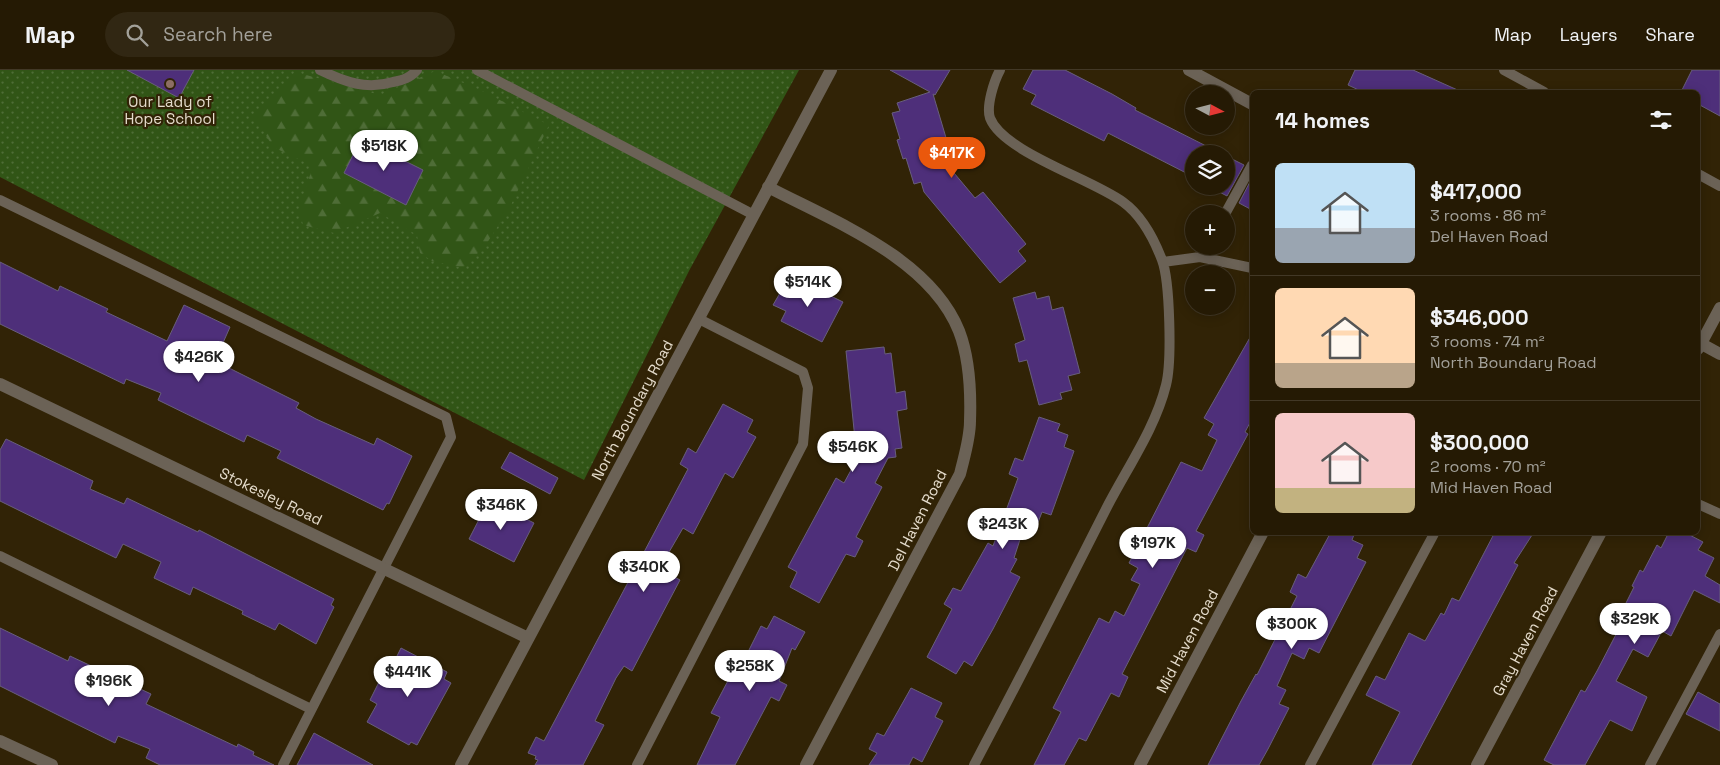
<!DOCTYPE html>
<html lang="en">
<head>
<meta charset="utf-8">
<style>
  :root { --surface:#251a04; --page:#312713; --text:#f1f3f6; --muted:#a3a19a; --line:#423826; --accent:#ea580c }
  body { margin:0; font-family:"Space Grotesk",sans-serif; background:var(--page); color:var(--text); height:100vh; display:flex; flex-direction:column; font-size:19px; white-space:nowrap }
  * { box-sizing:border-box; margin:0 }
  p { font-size:16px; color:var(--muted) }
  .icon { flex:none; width:28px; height:28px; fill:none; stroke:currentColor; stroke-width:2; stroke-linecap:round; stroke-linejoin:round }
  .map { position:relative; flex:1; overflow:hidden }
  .drawer { position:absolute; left:1250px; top:20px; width:450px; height:445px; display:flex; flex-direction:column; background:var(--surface); border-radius:8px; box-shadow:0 2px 12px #0003,0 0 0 1px var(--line) }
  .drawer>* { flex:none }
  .needle { width:32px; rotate:97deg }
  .controls { position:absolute; left:1185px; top:15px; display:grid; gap:10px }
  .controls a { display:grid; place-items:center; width:50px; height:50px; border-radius:50%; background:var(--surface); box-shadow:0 2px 12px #0003,0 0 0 1px var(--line); font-size:25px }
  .price { position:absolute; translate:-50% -42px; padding:0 11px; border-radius:18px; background:#fff; color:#222; font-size:16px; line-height:32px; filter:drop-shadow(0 1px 2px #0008) }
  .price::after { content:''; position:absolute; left:50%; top:30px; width:15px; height:11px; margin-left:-8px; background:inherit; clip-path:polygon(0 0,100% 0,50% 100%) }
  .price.on { background:var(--accent); color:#fff }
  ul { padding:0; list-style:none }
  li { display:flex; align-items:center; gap:15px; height:125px; padding:0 25px }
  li+li { border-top:1px solid var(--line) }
  li span { display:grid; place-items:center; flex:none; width:140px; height:100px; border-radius:8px; color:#555 }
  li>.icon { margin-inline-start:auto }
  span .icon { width:60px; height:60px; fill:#fffc; stroke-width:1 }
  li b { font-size:21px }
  h2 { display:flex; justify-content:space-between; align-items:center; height:60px; padding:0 25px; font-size:21px }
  header { display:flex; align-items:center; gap:30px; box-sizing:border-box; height:70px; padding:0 25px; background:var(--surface); border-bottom:1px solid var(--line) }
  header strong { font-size:24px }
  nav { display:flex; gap:28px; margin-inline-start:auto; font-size:18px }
  .search { width:350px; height:45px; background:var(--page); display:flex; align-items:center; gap:12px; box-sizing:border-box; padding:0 18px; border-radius:28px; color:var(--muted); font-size:19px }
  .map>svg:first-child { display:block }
  .grass { fill:url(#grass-dots) }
  .forest { fill:url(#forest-firs) }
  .building { fill:#4e2f7a; stroke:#685e7c }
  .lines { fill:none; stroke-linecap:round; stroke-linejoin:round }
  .service { stroke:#6b6256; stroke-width:10 }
  .minor { stroke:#6b6256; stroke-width:12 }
  .education-dot { fill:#8d6e63; stroke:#312306; stroke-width:2 }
  .labels { text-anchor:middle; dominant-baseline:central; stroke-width:4.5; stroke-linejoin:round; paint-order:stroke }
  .poi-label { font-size:15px; fill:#e5dccc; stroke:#312306 }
  .street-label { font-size:15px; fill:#e5dccc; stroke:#312306 }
</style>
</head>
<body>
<header>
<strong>Map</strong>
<div class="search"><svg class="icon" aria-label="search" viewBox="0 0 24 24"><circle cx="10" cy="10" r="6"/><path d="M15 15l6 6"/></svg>Search here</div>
<nav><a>Map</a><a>Layers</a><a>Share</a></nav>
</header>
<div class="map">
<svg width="1720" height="695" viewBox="0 0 1720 695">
  <defs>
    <pattern id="grass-dots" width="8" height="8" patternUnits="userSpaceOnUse" patternTransform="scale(1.25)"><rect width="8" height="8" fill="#315516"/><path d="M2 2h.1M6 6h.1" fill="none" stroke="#4f6d37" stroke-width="1.8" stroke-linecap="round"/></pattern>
    <pattern id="forest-firs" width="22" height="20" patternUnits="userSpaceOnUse" patternTransform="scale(1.25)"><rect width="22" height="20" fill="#315516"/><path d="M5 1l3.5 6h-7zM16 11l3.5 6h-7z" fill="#4f6d37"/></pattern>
  </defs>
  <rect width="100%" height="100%" fill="#312306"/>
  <!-- grass -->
  <path class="grass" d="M0 0H799L690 199 584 410 0 107Z"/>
  <!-- forest -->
  <path class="forest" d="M435 1 480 20 549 55 509 139 485 176 463 198 432 191 420 183 417 165 380 143 334 163 303 155 299 138 313 96 273 77 255 47 295 2 380 25Z"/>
  <!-- building -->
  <path class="building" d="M127 0H194L179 28Z
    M890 0H950L935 25 933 24 952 88 944 91 975 128 983 122 1026 174 1018 181 1026 191 1000 213 924 122 921 112 914 114 906 88 903 89 897 70 900 69 892 43 900 41 897 33 930 22Z
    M1033 0H1065L1112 24 1136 38 1135 40 1218 82 1194 84V107L1108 63 1104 71 1031 34 1036 25 1023 19Z
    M1355 0H1413L1462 22H1363L1348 15Z
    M1692 0H1720V46L1698 34V22H1681Z
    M361 69 423 100 406 135 344 103Z
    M1226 86 1244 95 1227 126 1208 116H1226Z
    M1252 108V140L1239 133Z
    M0 192 58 221 60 216 108 239 106 242 167 271 184 235 230 257 215 291 299 333 296 338 316 349 374 375 377 368 412 386 389 434 387 433 383 440 277 388 281 381 247 365 244 372 158 330 161 323 126 309 124 314 0 254Z
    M790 206 843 232 822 272 781 251 786 241 773 235Z
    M1035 222 1037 229 1049 226 1052 240 1063 237 1080 303 1068 306 1072 320 1060 323 1062 329 1039 335 1027 290 1019 292 1015 274 1025 270 1013 228Z
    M1252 264V349L1245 362 1248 364 1196 461 1204 465 1196 482 1187 478 1122 604 1128 607 1119 627 1111 623 1086 671 1079 668 1064 695H1034L1061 642 1053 638 1099 548 1109 553 1115 541 1124 546 1140 514 1131 510 1138 498 1129 493 1181 392 1202 401 1217 370 1208 365 1214 354 1204 348Z
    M884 277 885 284 891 283 896 323 905 321 907 339 897 341 902 378 895 379 896 387 888 388 875 413 882 417 856 467 863 471 855 487 846 484 819 533 790 517 797 502 788 497 836 408 844 413 857 389 846 281Z
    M723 334 753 350 747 362 756 367 733 408 725 403 693 464 683 458 665 489 677 495 671 505 680 510 632 601 624 596 616 608 595 651 604 655 583 695H535L538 690 535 689 536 686 528 683 536 667 544 671 688 399 680 394 688 378 696 383Z
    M1039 347 1060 354 1057 361 1068 365 1064 377 1074 381 1051 445 1042 442 1037 455 1026 451 1014 488 1017 489 1010 502 1020 507 993 559 972 596 964 591 956 604 927 587 952 539 944 534 953 518 961 521 988 473 993 476 1018 408 1009 404 1015 388 1023 391Z
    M6 369 93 411 90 419 124 434 127 428 198 462 199 460 334 529 331 535 334 537 316 574 279 553 275 560 242 544 243 541 193 517 190 525 154 508 161 492 123 474 116 488 0 431V380Z
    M510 382 558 408 550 424 501 398Z
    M489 430 534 453 514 492 469 469Z
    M1331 462H1355L1352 470 1363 475 1357 488 1366 492 1319 583 1309 578 1304 589 1292 583 1277 616 1286 620 1279 634 1289 638 1268 679 1259 695H1208L1241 631 1256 604 1257 605 1297 526 1290 522 1298 504 1306 508Z
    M1495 462H1534L1514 493 1518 495 1411 695H1372L1400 642 1366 625 1376 606 1385 610 1409 563 1425 571 1441 543 1444 545 1452 528 1459 531Z
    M1669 462H1684L1703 472 1698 480 1714 488 1705 506 1720 515V533L1694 520 1671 566 1662 561 1648 587 1633 579 1616 611 1647 627 1632 661 1610 650 1585 695H1554L1544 690 1581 620 1585 622 1597 601 1625 547 1620 545 1634 517 1632 516 1640 500 1643 502 1657 475 1661 478Z
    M774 546 805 562 795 580 792 578 779 611 787 615 779 631 771 627 735 695H697L720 647 711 643 742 584 746 586 761 556 767 559Z
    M0 558 68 591 70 586 151 624 146 634 237 677 238 674 254 682 253 685 274 695H160L146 688 150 679 118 666 115 673 64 648 0 616Z
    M401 578 447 602 444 609 451 613 417 675 411 672 409 675 367 652 377 634 370 630 379 612 383 614Z
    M911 618 942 633 935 647 943 651 922 692 913 687 909 695H869L877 683 869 679 877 663 884 666Z
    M1698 622 1720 634V661L1686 644Z
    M314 663 373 695H297Z"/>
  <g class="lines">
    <!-- service -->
    <path class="service" d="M320 0C345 12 366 20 393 12 403 10 410 8 417 0
      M477 0 754 145
      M1504 0 1544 22
      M1698 104 1720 116
      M0 130 446 347 451 367 283 695
      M1225 144 1252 95
      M1200 187 1252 198
      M1163 192 1200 187 1207 176
      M1698 434 1720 444
      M0 486 311 639
      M637 695 803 374 808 318 803 302 699 249
      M974 695C1019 610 1063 524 1106 439 1127 398 1155 359 1166 315 1172 292 1170 211 1162 190 1154 169 1141 145 1123 132 1092 109 1003 82 990 48 986 36 994 11 1000 0
      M1310 695 1435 462
      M1650 695 1720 564"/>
    <!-- minor -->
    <path class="minor" d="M1189 0 1252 34
      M768 117C833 151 930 188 959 261 969 287 971 323 970 351 970 369 964 387 960 404L806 695
      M1698 272 1720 284
      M1698 279 1720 238
      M0 314 528 568
      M0 671 52 695
      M461 695 831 0
      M1140 695 1263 462
      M1477 695 1601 462"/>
  </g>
  <!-- markers -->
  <circle class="education-dot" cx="170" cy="14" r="5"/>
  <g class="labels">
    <!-- poi labels -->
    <g class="poi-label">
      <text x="170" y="31">Our Lady of<tspan x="170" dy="17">Hope School</tspan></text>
    </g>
    <!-- street labels -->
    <g class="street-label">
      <text transform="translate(632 340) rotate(-62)">North Boundary Road</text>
      <text transform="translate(271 426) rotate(26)">Stokesley Road</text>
      <text transform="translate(917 450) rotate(-63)">Del Haven Road</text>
      <text transform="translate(1187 571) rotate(-62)">Mid Haven Road</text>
      <text transform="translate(1525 571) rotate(-62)">Gray Haven Road</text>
    </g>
  </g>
</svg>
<div class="controls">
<a><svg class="needle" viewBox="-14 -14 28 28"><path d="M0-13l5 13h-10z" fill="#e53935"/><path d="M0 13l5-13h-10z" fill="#a3a19a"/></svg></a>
<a><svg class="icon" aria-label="layers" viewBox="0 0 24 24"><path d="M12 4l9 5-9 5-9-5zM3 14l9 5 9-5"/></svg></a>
<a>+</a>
<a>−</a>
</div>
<b class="price" style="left:384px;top:102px">$518K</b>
<b class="price on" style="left:952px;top:109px">$417K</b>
<b class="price" style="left:808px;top:238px">$514K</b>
<b class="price" style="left:199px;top:313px">$426K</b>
<b class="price" style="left:853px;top:403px">$546K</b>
<b class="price" style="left:501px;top:461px">$346K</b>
<b class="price" style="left:1003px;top:480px">$243K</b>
<b class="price" style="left:1153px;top:499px">$197K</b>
<b class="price" style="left:644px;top:523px">$340K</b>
<b class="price" style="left:1635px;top:575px">$329K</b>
<b class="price" style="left:1292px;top:580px">$300K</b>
<b class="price" style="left:750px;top:622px">$258K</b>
<b class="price" style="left:408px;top:628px">$441K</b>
<b class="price" style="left:109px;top:637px">$196K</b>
<section class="drawer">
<h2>14 homes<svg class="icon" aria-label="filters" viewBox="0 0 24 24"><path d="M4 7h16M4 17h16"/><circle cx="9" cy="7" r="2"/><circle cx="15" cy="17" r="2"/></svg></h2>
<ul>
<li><span style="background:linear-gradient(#bfe0f5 65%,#9aa5b1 0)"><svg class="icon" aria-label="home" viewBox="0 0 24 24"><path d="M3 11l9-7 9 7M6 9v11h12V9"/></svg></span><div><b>$417,000</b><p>3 rooms · 86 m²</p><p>Del Haven Road</p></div></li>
<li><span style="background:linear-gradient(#ffd9b3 75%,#b9a48a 0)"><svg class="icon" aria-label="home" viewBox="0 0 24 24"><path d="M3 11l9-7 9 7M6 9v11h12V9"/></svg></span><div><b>$346,000</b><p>3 rooms · 74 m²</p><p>North Boundary Road</p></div></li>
<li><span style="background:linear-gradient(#f6c9c9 75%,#c2b280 0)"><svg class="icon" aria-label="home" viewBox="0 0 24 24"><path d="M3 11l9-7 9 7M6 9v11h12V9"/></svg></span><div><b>$300,000</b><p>2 rooms · 70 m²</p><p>Mid Haven Road</p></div></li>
</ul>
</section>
</div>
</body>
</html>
